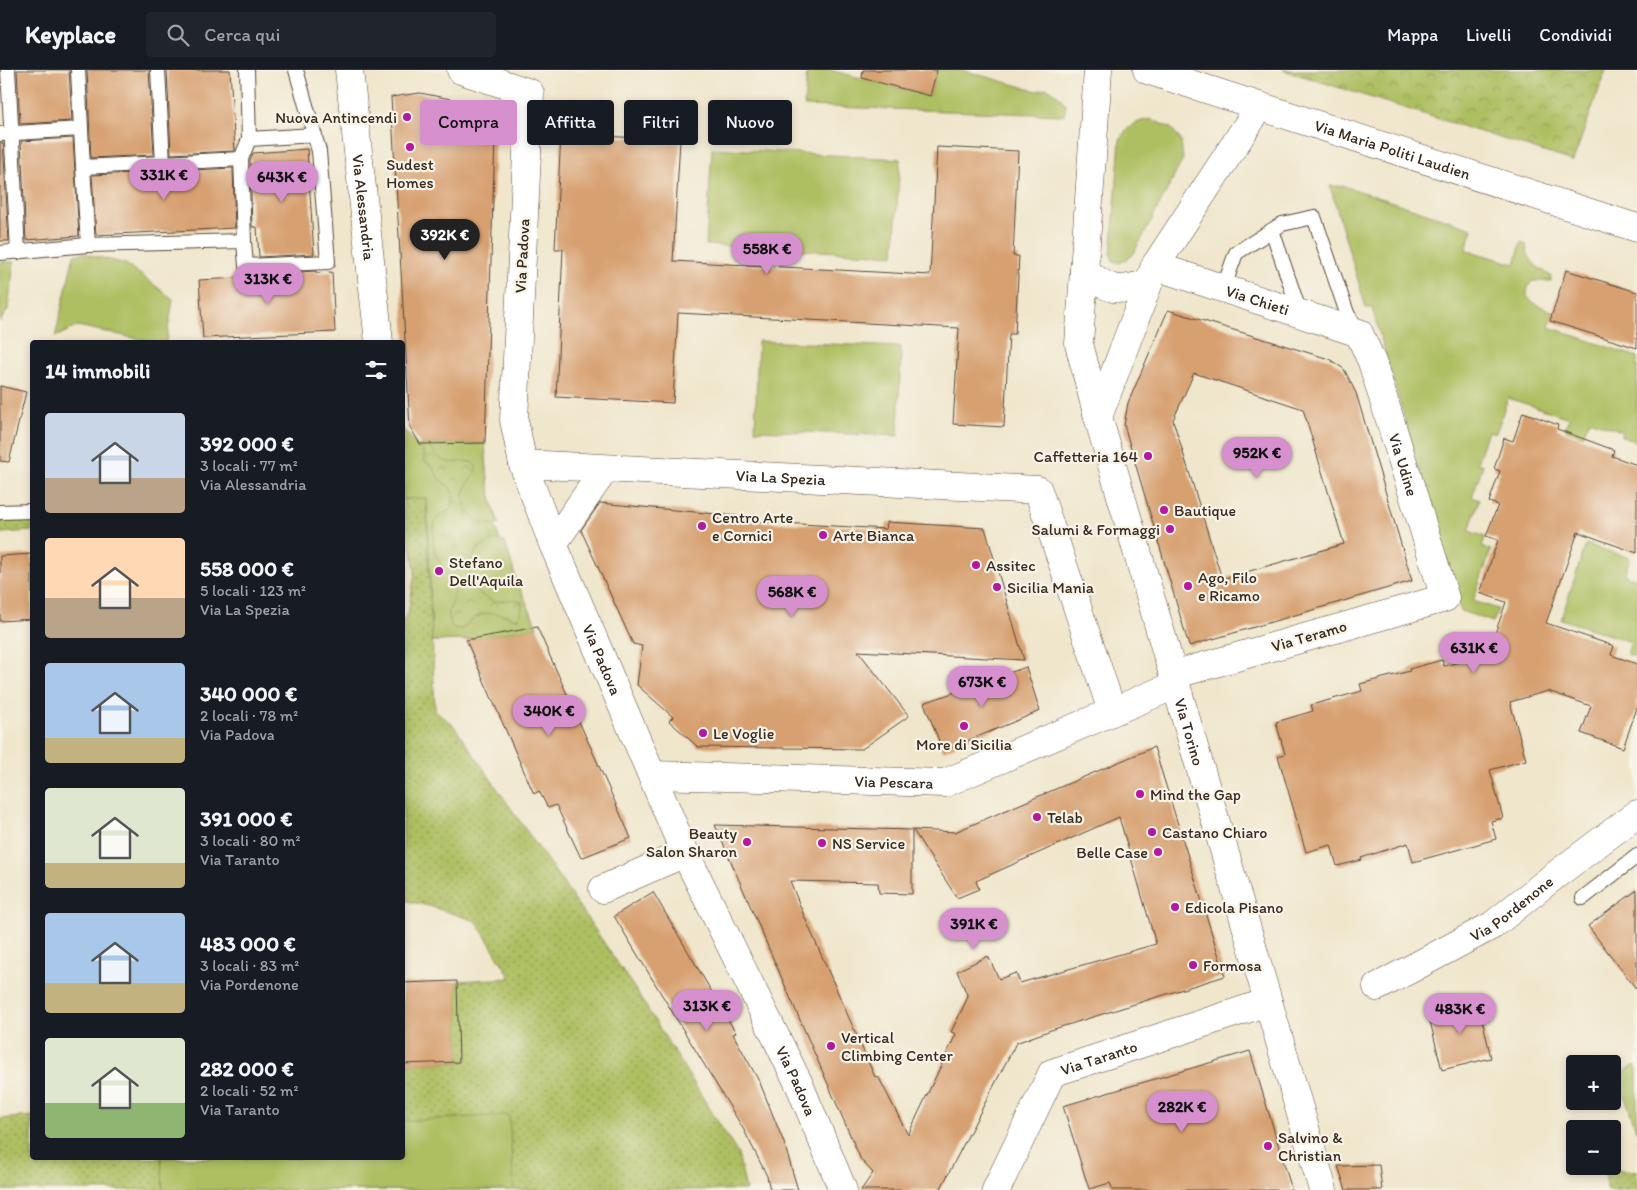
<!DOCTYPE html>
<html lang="it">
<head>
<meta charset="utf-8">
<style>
  :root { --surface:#171b24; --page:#20242c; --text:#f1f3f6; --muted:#9ea1a6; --line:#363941; --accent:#d690ce }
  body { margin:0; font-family:Itim,sans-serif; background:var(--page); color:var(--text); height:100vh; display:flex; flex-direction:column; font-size:19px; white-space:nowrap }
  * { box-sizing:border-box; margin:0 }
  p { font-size:16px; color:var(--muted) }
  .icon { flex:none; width:28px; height:28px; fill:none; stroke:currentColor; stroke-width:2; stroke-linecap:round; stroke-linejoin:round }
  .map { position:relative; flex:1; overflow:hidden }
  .side { position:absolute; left:30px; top:270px; width:375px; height:820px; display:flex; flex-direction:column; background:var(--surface); border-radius:5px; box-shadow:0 2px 8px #0003 }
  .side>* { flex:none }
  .guide { position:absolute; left:420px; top:30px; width:475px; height:45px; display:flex; gap:10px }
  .controls { position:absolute; left:1566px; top:985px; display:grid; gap:10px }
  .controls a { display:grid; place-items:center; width:55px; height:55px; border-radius:5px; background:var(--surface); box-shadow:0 2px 8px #0003; font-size:25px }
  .price { position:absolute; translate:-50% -42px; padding:0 11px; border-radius:18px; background:var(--accent); color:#111; font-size:16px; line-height:32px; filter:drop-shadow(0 1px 2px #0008) }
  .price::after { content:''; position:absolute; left:50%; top:30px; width:15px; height:11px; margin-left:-8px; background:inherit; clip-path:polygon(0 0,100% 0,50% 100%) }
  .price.on { background:#222; color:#fff }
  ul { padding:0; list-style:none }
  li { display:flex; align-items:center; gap:15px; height:125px; padding:0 15px }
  li span { display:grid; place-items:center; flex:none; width:140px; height:100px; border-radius:5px; color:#555 }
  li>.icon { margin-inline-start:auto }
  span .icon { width:60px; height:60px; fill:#fffc; stroke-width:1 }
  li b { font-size:21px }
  h2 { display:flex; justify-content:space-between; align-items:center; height:60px; padding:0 15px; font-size:21px }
  .pill { padding:0 18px; border-radius:5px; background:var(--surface); box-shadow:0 2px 8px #0003; font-size:18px; line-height:45px }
  .pill.on { background:var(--accent); color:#111 }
  header { display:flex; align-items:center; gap:30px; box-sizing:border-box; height:70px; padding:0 25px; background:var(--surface); border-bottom:1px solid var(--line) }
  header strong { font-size:24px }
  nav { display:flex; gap:28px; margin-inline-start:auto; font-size:18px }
  .search { width:350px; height:45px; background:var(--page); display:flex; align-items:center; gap:12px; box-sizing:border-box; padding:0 18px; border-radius:5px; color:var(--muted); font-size:19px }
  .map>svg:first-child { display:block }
  .grass { fill:url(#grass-dots); stroke:#747440 }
  .park { fill:url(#park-crowns); stroke:#747440 }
  .garden { fill:#aebf62; stroke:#747440 }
  .building { fill:#d7a071; fill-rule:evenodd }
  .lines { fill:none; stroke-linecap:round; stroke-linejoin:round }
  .service-casing { stroke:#564638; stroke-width:16 }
  .minor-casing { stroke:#564638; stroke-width:29 }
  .tertiary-casing { stroke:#564638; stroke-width:29 }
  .service { stroke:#fff; stroke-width:14 }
  .minor { stroke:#fff; stroke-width:28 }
  .tertiary { stroke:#fff; stroke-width:28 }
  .poi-dot { fill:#b5179e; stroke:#f7f3e8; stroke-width:2 }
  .labels { text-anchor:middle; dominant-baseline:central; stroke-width:4.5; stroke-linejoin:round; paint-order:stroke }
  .poi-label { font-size:16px; fill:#3b2a1e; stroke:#f7f3e8; text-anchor:start }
  .street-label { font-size:16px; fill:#3b2a1e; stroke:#f7f3e8 }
</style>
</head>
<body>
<header>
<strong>Keyplace</strong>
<div class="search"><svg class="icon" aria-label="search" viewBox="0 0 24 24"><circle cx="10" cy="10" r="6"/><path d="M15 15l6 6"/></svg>Cerca qui</div>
<nav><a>Mappa</a><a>Livelli</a><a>Condividi</a></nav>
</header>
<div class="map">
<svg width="1637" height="1120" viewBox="0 0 1637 1120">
  <defs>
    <pattern id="grass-dots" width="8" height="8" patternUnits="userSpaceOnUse" patternTransform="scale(1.25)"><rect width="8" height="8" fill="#aebf62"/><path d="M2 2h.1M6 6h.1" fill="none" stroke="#8f9b50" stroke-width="1.8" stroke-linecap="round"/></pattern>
    <pattern id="park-crowns" width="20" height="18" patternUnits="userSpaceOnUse" patternTransform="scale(1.25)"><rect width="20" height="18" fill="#aebf62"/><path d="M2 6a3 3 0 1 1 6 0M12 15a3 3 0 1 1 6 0" fill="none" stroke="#8f9b50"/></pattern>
  </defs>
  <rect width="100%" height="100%" fill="#f7f3e8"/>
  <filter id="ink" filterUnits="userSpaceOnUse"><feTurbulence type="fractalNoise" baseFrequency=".02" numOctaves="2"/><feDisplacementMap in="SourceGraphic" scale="10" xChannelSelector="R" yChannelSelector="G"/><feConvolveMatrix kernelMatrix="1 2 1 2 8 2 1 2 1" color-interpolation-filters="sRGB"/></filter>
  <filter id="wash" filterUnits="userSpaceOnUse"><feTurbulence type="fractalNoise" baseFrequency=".0096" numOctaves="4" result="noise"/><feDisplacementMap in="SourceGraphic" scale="20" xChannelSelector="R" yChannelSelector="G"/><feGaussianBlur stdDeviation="1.12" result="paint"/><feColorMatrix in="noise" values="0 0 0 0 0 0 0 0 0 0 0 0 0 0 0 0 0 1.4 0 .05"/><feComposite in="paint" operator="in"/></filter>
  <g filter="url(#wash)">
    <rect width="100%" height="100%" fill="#f0e6cc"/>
    <!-- grass -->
    <path class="grass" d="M427 428 435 640 454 656 594 858 635 919 738 1084 746 1120H0V1049L32 1046V1088H402L403 994 459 992 457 911 511 908 476 851 429 836 403 830 402 551 408 543 415 502 412 481 403 465V429Z
      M32 449V461L0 463V451Z
      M1606 1098 1637 1101V1120H1606Z"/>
    <!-- park -->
    <path class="park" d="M1283 0H1606L1573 91Z
      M485 373C487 403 488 425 499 454L495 455 500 471 505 472 516 509 537 557 466 570 432 571 424 383 421 379 420 374Z"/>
    <!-- garden -->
    <path class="garden" d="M807 0H830L930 26 937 0H962L1037 21 1047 18 1060 27 1066 36 1064 45H1060L804 36Z
      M1150 49 1171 58 1177 65 1181 71 1183 89 1145 163 1132 186 1126 190 1119 193 1113 191 1111 185 1120 70C1127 56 1135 52 1150 49Z
      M712 78 900 89 894 185 706 175Z
      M1330 116H1344L1472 158 1466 180 1515 194 1521 172 1526 174C1528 193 1537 196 1551 206V211H1532L1528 217 1527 226 1532 232 1553 242 1549 257 1637 287V372L1621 366 1622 361 1589 350 1583 366 1565 359 1569 348 1508 328 1496 363 1488 361 1477 393 1483 395 1472 427 1479 430 1469 461 1485 467 1482 477 1491 480 1473 531 1498 539 1493 552 1461 541 1372 238H1366Z
      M83 183 126 194 173 229 166 272H153L78 256 55 267 74 185Z
      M0 192H14L8 239 0 252Z
      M758 271 901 277 898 366 755 360Z
      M403 359 424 383V391L433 397 439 409 450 417 454 427 452 439C448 442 441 444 438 447 431 454 432 480 437 488 443 498 453 505 454 518 456 537 442 539 453 558L463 559C471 548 484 541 498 544 505 545 510 548 517 549L521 544 522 532C505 524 501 539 482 525 465 513 466 486 483 476 486 474 491 470 494 470 497 470 502 472 505 472L516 509 537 557 466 570 432 571 427 428 403 429Z
      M485 373C487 403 488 425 499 454 479 456 460 444 465 421 467 411 477 406 476 396 466 386 456 396 445 391 438 389 432 380 427 374Z
      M1586 474 1630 488 1624 505 1637 509V587L1627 584 1631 572 1561 549Z
      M1635 995 1637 1001V1062L1618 1006Z
      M509 1045 514 1120H163L161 1088H402L403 1051Z"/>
    <g id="blocks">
      <!-- building -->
      <path class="building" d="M17 0H69L72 51 20 54Z
        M87 0H149L154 85 91 88Z
        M167 0H230L235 81 171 84Z
        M863 0H937L930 26 862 8Z
        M420 23 496 38 485 373 420 374 410 357 391 27Z
        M561 64 680 70 673 191 930 205 937 77 1018 81 1013 186H1019L1015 264H1009L1004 357 953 354 959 258 678 243 673 333 556 327 563 179H555Z
        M73 68 79 166 26 170 21 71Z
        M0 73H3L9 171H0Z
        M307 79 314 184 259 187 257 157H252L250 91 253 83Z
        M233 98 235 158 96 165 92 105Z
        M1566 200 1637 222V278L1550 251Z
        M316 201V203L332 202 335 262 203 268 199 210 260 207V204Z
        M1168 240 1329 289 1344 299 1356 323 1412 511 1189 576 1124 355 1128 333ZM1194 303 1303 339 1344 474 1222 509 1173 350Z
        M0 316 26 322 9 392 0 391Z
        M1523 342 1558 355 1557 359 1614 380 1612 386 1637 395V483L1578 462 1546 553 1614 576 1611 585 1637 594V638L1623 678 1581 663 1591 636 1548 621 1510 632 1526 690 1490 700 1503 748 1491 751 1496 769 1413 792 1408 773 1361 788 1362 790 1337 796 1331 775 1306 782 1278 686 1285 684 1276 652 1313 641 1311 635 1362 621 1360 614 1410 601 1409 599 1442 590 1444 596 1488 584 1506 532 1480 523 1498 470 1486 466 1498 435 1489 432 1500 401 1494 399 1504 368 1513 371Z
        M600 433 748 447V451L886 459 887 452 985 458 1024 590 858 581 909 646 862 679 698 677 669 651 673 647 637 615 642 576 633 574 581 460Z
        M32 484V549L0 551V486Z
        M537 557 631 768 581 788 556 735 548 738 539 721 534 724 466 570Z
        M1026 597 1040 641 943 681 924 633Z
        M1154 677 1225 906 1051 960 1016 973 940 1120H861L873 1103 861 1090 715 755 912 760V824L879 823 878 813 790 811 805 848 875 1007 878 1006 908 1065 956 964 951 962 968 927 957 901 988 886 999 909 1016 903 1020 913 1156 874 1119 747 976 811 979 819 957 828 913 760 955 762Z
        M1637 820V920L1588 856Z
        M653 822 736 963 733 964 760 1013 784 1073 798 1120H770L767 1106 744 1060 614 846Z
        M457 911 459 992 402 994V913Z
        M1478 931 1491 988 1442 1000 1428 943Z
        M1250 981 1292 1120H1113L1110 1113 1089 1119 1063 1036Z
        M1379 1095 1382 1120H1346L1338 1096Z"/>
    </g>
  </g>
  <g filter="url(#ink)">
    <use href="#blocks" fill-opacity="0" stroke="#564638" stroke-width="1"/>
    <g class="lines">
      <defs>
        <path id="service" d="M8 0 18 182
          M78 0 81 59
          M158 0 163 93
          M0 64 81 59 83 97 241 89 249 69 247 0
          M249 69 315 65
          M241 89 244 171 246 196 328 192 319 81 296 0
          M83 97 88 175
          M1272 160 1300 243
          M0 183 88 175 244 171
          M1223 219 1236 183 1282 154 1314 147 1347 243 1357 260
          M0 442 32 441
          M1583 828 1637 786"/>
        <g id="minor">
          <path id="s1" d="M349 0 379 272"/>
          <path id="s2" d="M461 0 530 23 514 350 523 394 553 474 685 783 799 1014 843 1120"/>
          <path id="s3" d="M1155 196 1359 263 1372 292 1445 528 1173 605"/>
          <path id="s4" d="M523 394 1038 420 1112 641"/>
          <path d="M553 474 605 399"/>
          <path id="s5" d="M652 705 945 713 1175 615"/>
          <path d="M603 819 685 783"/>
          <path id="s6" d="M1377 917 1493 855 1553 807 1637 744"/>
          <path id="s7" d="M996 1120 1052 1003 1268 932"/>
        </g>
        <g id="tertiary">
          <path id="s8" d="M1098 0 1079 274 1098 347 1323 1120"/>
          <path id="s9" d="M1147 0 1637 158"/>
          <path d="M1084 200C1109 221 1117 223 1148 213"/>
          <path d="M1098 347 1155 196 1260 36"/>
        </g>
      </defs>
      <!-- service casing -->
      <use href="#service" class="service-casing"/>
      <!-- minor casing -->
      <use href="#minor" class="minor-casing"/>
      <!-- tertiary casing -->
      <use href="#tertiary" class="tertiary-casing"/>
      <!-- service -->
      <use href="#service" class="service"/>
      <!-- minor -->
      <use href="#minor" class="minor"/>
      <!-- tertiary -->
      <use href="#tertiary" class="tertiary"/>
    </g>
  </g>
  <!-- markers -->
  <g class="poi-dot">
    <circle cx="407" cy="47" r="5"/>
    <circle cx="410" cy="77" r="5"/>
    <circle cx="1148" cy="386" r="5"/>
    <circle cx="1164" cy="440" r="5"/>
    <circle cx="702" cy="456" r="5"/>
    <circle cx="1170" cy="459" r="5"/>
    <circle cx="823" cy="465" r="5"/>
    <circle cx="976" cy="495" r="5"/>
    <circle cx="439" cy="501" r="5"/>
    <circle cx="1188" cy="516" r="5"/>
    <circle cx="997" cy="517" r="5"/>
    <circle cx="964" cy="656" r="5"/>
    <circle cx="703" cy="663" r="5"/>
    <circle cx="1140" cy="724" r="5"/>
    <circle cx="1037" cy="747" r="5"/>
    <circle cx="1152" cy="762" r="5"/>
    <circle cx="747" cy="772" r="5"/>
    <circle cx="822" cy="773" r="5"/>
    <circle cx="1158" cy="782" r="5"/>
    <circle cx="1175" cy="837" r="5"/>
    <circle cx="1193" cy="895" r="5"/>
    <circle cx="831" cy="976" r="5"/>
    <circle cx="1268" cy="1076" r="5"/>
  </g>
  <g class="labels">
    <!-- poi labels -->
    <g class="poi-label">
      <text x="397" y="47" text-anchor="end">Nuova Antincendi</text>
      <text x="410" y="94" text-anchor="middle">Sudest<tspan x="410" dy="18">Homes</tspan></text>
      <text x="1138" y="386" text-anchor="end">Caffetteria 164</text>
      <text x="1174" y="440">Bautique</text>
      <text x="712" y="447">Centro Arte<tspan x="712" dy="18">e Cornici</tspan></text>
      <text x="1160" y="459" text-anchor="end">Salumi &amp; Formaggi</text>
      <text x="833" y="465">Arte Bianca</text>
      <text x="449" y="492">Stefano<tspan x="449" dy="18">Dell'Aquila</tspan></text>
      <text x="986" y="495">Assitec</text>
      <text x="1198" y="507">Ago, Filo<tspan x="1198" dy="18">e Ricamo</tspan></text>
      <text x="1007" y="517">Sicilia Mania</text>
      <text x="713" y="663">Le Voglie</text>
      <text x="964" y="674" text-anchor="middle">More di Sicilia</text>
      <text x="1150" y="724">Mind the Gap</text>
      <text x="1047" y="747">Telab</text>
      <text x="1162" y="762">Castano Chiaro</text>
      <text x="737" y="763" text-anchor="end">Beauty<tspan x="737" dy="18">Salon Sharon</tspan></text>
      <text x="832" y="773">NS Service</text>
      <text x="1148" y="782" text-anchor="end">Belle Case</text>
      <text x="1185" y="837">Edicola Pisano</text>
      <text x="1203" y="895">Formosa</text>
      <text x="841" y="967">Vertical<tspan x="841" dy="18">Climbing Center</tspan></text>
      <text x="1278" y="1067">Salvino &amp;<tspan x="1278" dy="18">Christian</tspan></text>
    </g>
    <!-- street labels -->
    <g class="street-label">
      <text stroke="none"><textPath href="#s9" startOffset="258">Via Maria Politi Laudien</textPath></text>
      <text stroke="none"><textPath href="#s1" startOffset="138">Via Alessandria</textPath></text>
      <text transform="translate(522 186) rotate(-87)">Via Padova</text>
      <text stroke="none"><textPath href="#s3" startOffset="108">Via Chieti</textPath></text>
      <text stroke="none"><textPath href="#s3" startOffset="354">Via Udine</textPath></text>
      <text stroke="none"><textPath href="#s4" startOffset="258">Via La Spezia</textPath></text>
      <text transform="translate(1309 566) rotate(-16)">Via Teramo</text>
      <text stroke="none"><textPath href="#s2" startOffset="656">Via Padova</textPath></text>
      <text stroke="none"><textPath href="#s8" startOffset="678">Via Torino</textPath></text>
      <text stroke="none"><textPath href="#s5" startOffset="242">Via Pescara</textPath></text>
      <text stroke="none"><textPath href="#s6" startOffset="156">Via Pordenone</textPath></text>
      <text stroke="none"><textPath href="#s7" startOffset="179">Via Taranto</textPath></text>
      <text stroke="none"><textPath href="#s2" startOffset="1120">Via Padova</textPath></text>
    </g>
  </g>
</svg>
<div class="controls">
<a>+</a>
<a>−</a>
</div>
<b class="price" style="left:164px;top:131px">331K €</b>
<b class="price" style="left:282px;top:133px">643K €</b>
<b class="price on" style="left:445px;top:191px">392K €</b>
<b class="price" style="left:767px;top:205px">558K €</b>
<b class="price" style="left:268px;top:235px">313K €</b>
<b class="price" style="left:1257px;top:409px">952K €</b>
<b class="price" style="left:792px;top:548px">568K €</b>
<b class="price" style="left:1474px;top:604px">631K €</b>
<b class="price" style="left:982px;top:638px">673K €</b>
<b class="price" style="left:549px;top:667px">340K €</b>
<b class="price" style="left:974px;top:880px">391K €</b>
<b class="price" style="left:707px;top:962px">313K €</b>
<b class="price" style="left:1460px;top:965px">483K €</b>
<b class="price" style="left:1182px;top:1063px">282K €</b>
<div class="guide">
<a class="pill on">Compra</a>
<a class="pill">Affitta</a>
<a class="pill">Filtri</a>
<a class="pill">Nuovo</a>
</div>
<section class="side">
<h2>14 immobili<svg class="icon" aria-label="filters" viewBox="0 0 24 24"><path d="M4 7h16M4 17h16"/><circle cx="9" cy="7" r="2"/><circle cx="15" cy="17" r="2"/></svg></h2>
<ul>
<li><span style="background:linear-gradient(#c9d6e8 65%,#b9a48a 0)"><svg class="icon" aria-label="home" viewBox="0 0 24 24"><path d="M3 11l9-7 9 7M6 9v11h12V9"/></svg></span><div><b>392 000 €</b><p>3 locali · 77 m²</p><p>Via Alessandria</p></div></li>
<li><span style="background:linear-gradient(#ffd9b3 60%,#b9a48a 0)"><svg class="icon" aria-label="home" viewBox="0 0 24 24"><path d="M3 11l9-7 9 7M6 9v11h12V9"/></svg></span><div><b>558 000 €</b><p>5 locali · 123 m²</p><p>Via La Spezia</p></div></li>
<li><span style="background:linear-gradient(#a9c7e8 75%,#c2b280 0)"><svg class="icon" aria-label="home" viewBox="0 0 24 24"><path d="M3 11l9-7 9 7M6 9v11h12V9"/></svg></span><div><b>340 000 €</b><p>2 locali · 78 m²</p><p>Via Padova</p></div></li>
<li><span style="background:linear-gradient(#dfe7d0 75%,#c2b280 0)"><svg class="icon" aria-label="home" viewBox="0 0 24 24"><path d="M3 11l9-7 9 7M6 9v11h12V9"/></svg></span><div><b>391 000 €</b><p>3 locali · 80 m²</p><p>Via Taranto</p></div></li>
<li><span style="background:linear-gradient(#a9c7e8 70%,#c2b280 0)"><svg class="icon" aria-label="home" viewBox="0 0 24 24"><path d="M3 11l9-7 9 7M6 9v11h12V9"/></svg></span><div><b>483 000 €</b><p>3 locali · 83 m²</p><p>Via Pordenone</p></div></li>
<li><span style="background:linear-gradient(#dfe7d0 65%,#8fb573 0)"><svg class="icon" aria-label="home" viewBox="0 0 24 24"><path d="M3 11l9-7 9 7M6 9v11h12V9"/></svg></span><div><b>282 000 €</b><p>2 locali · 52 m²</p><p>Via Taranto</p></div></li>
</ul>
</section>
</div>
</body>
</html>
